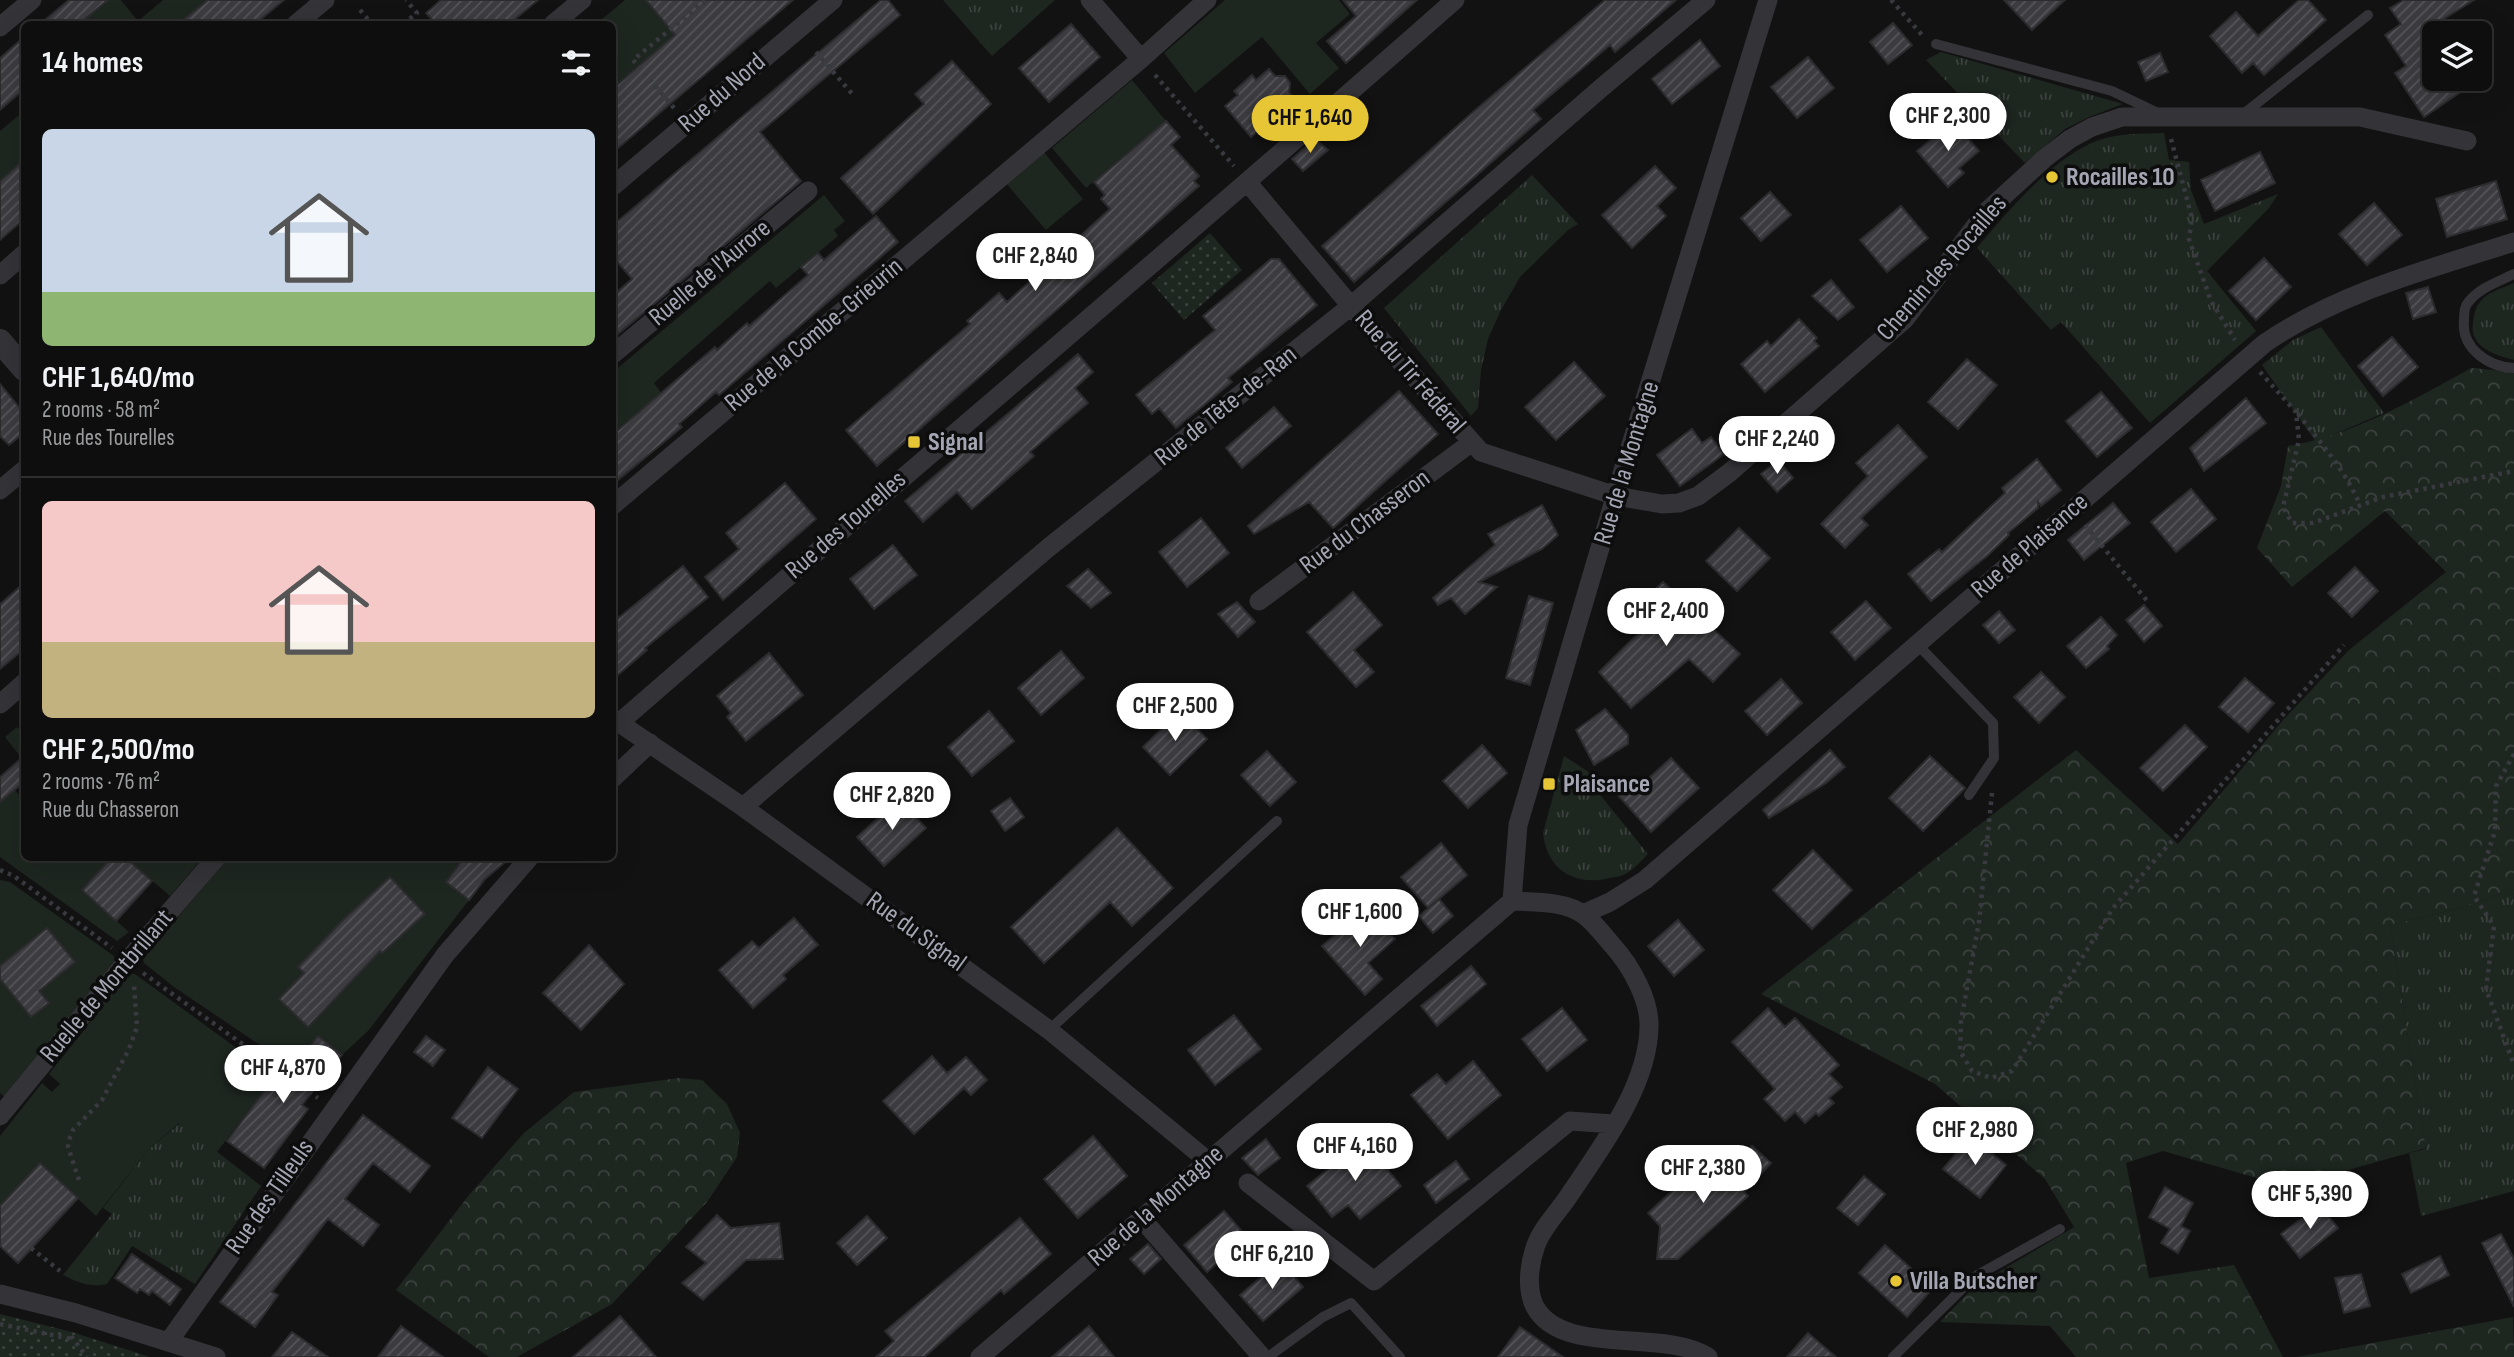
<!DOCTYPE html>
<html lang="en">
<head>
<meta charset="utf-8">
<style>
  :root { --surface:#0e0e0e; --page:#1c1c1c; --text:#f1f3f6; --muted:#9b9c9e; --line:#2e2e2e; --accent:#e7c636 }
  body { margin:0; font-family:"Sofia Sans Condensed",sans-serif; background:var(--page); color:var(--text); height:100vh; display:flex; flex-direction:column; font-size:26px; white-space:nowrap }
  * { box-sizing:border-box; margin:0 }
  p { font-size:23px; color:var(--muted) }
  .icon { flex:none; width:38px; height:38px; fill:none; stroke:currentColor; stroke-width:2; stroke-linecap:round; stroke-linejoin:round }
  .map { position:relative; flex:1; overflow:hidden }
  .side { position:absolute; left:21px; top:21px; width:595px; height:840px; display:flex; flex-direction:column; background:var(--surface); border-radius:10px; box-shadow:0 7px 28px #0002,0 0 0 2px var(--line) }
  .side>* { flex:none }
  .fabs { position:absolute; left:2422px; top:21px; display:grid; gap:14px }
  .fabs a { display:grid; place-items:center; width:70px; height:70px; border-radius:10px; background:var(--surface); box-shadow:0 7px 28px #0002,0 0 0 2px var(--line); font-size:35px }
  .price { position:absolute; translate:-50% -60px; padding:0 16px; border-radius:24px; background:#fff; color:#222; font-size:23px; line-height:46px; filter:drop-shadow(0 2px 4px #0008) }
  .price::after { content:''; position:absolute; left:50%; top:42px; width:21px; height:16px; margin-left:-10px; background:inherit; clip-path:polygon(0 0,100% 0,50% 100%) }
  .price.selected { background:var(--accent); color:#111 }
  ul { padding:0; list-style:none }
  li { display:grid; align-content:center; gap:14px; height:371px; padding:0 21px }
  li+li { border-top:2px solid var(--line) }
  li span { display:grid; place-items:center; height:217px; border-radius:10px; color:#555 }
  li>.icon { margin-inline-start:auto }
  span .icon { width:126px; height:126px; fill:#fffc; stroke-width:1 }
  li b { font-size:30px }
  h2 { display:flex; justify-content:space-between; align-items:center; height:84px; padding:0 21px; font-size:30px }
  .map>svg:first-child { display:block }
  .grass { fill:url(#grass-tufts) }
  .forest { fill:url(#forest-crowns) }
  .park { fill:url(#park-dots) }
  .garden { fill:#1e2620 }
  .building { fill:url(#building-hatch); stroke:#2c2c2f; stroke-width:2 }
  .lines { fill:none; stroke-linecap:round; stroke-linejoin:round }
  .path { stroke:#393a3f; stroke-width:4.5; stroke-dasharray:3.5 5; stroke-linecap:butt }
  .service { stroke:#333338; stroke-width:10 }
  .minor { stroke:#333338; stroke-width:19 }
  .tertiary { stroke:#333338; stroke-width:24 }
  .poi-dot { fill:#e7c636; stroke:#0d0d0e; stroke-width:2.5 }
  .labels { text-anchor:middle; dominant-baseline:central; stroke-width:7; stroke-linejoin:round; paint-order:stroke }
  .street-label { font-size:26px; fill:#a4a6b3; stroke:#0d0d0e }
  .poi-label { font-size:26px; font-weight:bold; fill:#a4a6b3; stroke:#0d0d0e; text-anchor:start }
</style>
</head>
<body>
<div class="map">
<svg width="2514" height="1357" viewBox="0 0 2514 1357">
  <defs>
    <pattern id="grass-tufts" width="24" height="20" patternUnits="userSpaceOnUse" patternTransform="scale(1.75)"><rect width="24" height="20" fill="#1e2620"/><path d="M3 7l-1-3M5 7V3M7 7l1-3M15 17l-1-3M17 17v-4M19 17l1-3" fill="none" stroke="#3c423e"/></pattern>
    <pattern id="forest-crowns" width="20" height="18" patternUnits="userSpaceOnUse" patternTransform="scale(1.75)"><rect width="20" height="18" fill="#1e2620"/><path d="M2 6a3 3 0 1 1 6 0M12 15a3 3 0 1 1 6 0" fill="none" stroke="#3c423e"/></pattern>
    <pattern id="park-dots" width="8" height="8" patternUnits="userSpaceOnUse" patternTransform="scale(1.75)"><rect width="8" height="8" fill="#1e2620"/><path d="M2 2h.1M6 6h.1" fill="none" stroke="#3c423e" stroke-width="1.8" stroke-linecap="round"/></pattern>
    <pattern id="building-hatch" width="6" height="6" patternUnits="userSpaceOnUse" patternTransform="scale(1.75)"><rect width="6" height="6" fill="#3c3c40"/><path d="M-1 1l2-2M0 6l6-6M5 7l2-2" fill="none" stroke="#555559"/></pattern>
  </defs>
  <rect width="100%" height="100%" fill="#121213"/>
  <!-- grass -->
  <path class="grass" d="M943 0H1055L992 56Z
    M1941 52 2123 104 2089 117 2065 129 2025 163 1926 60Z
    M2164 133 2169 160 2189 162 2191 190 2204 224 2278 194 2269 208 2207 271 2256 331 2150 423 2061 322 2051 330 1977 248C2006 213 2054 156 2099 140 2120 133 2142 134 2164 133Z
    M1532 175 1578 224 1568 230 1520 277 1501 310 1488 339 1481 370 1478 408 1471 416 1384 308Z
    M2514 283V360C2495 355 2469 347 2473 323 2474 316 2475 308 2480 302 2487 292 2503 288 2514 283Z
    M2321 327 2384 413 2316 442 2262 365 2293 340Z
    M1564 756 1598 778 1597 791 1648 854C1642 860 1635 868 1627 873 1621 877 1613 877 1606 879 1571 885 1547 868 1543 833Z
    M2514 889V1191L2421 1216 2409 1153 2426 1149 2390 925 2452 910Z
    M180 1123 261 1186 195 1284 132 1246 107 1284C89 1288 78 1282 63 1275L112 1214 103 1208 147 1151Z"/>
  <!-- forest -->
  <path class="forest" d="M2471 368 2514 372V889L2452 910 2390 925 2426 1148 2288 1187 2163 1151 2126 1163 2149 1278 2234 1265 2283 1357H2076L2050 1326 1940 1322 1974 1287 2074 1227 2045 1179 1935 1084 1761 994 2076 750 2178 844 2285 718 2349 650 2446 572 2385 511 2292 587 2257 548 2281 486 2288 446C2348 437 2418 398 2471 368Z
    M679 1078 702 1080 727 1104 740 1133 737 1157 707 1202 612 1304 517 1357H489L396 1290 469 1195 524 1133 574 1092Z
    M2513 1317 2514 1357H2297Z"/>
  <!-- park -->
  <path class="park" d="M1210 233 1242 270 1184 320 1152 283Z
    M0 1314 72 1332 150 1357H0Z"/>
  <!-- garden -->
  <path class="garden" d="M108 0H121L138 21 163 0H208L178 24H79Z
    M625 0H717L633 70 665 108 654 118 622 81 613 89 612 24H596Z
    M1225 0H1339L1350 14 1316 43 1339 68 1310 94 1262 37 1195 93 1164 53Z
    M1132 80 1166 121 1086 188 1052 148Z
    M24 111V160L0 181V131Z
    M1042 150 1083 199 1046 230 1005 182Z
    M824 195 845 221 834 230 838 236 776 288 770 281 654 383 662 394 613 435V372Z
    M17 727 24 735V761L5 737Z
    M15 790 19 795 24 790V858H111L82 890 129 932 117 941 0 857V802Z
    M126 858H196L201 860 170 896Z
    M228 858H466L485 879 461 862 446 882 469 900 368 1031 342 1055 318 1037 296 1065 285 1062 174 987 144 963 143 959Z
    M0 880 10 882 114 956V963L7 1099 0 1093Z
    M128 974H135L275 1076 217 1152 179 1123 147 1151 96 1216 40 1163 0 1206V1136L42 1083 52 1092 60 1084 49 1074Z"/>
  <!-- building -->
  <path class="building" d="M69 0H108L79 24H40Z
    M208 0H284L255 24H178Z
    M441 0H538L509 24H436L426 13Z
    M646 0H793L612 153V89L675 35Z
    M881 0H888L900 15 760 132 801 181 612 339V296L632 279 612 256V226Z
    M1343 0H1417L1346 63 1327 41 1356 16Z
    M1605 0H1676L1615 52 1610 45 1533 110 1541 119 1354 282 1322 246 1473 112Z
    M2004 0H2065L2032 30Z
    M2299 0H2308L2326 20 2264 75 2253 63 2242 73 2210 36 2236 12 2258 36Z
    M2404 0H2474L2434 25V79H2454L2462 91 2424 117 2395 73 2406 66 2385 35 2401 24 2390 8Z
    M1893 23 1912 45 1888 64 1870 42Z
    M1071 24 1100 57 1049 102 1019 68Z
    M24 37V89L0 110V58Z
    M1700 40 1720 66 1672 104 1652 79Z
    M2160 53 2168 72 2146 81 2138 62Z
    M1808 57 1834 88 1797 118 1771 87Z
    M952 61 991 104 873 214 841 178 924 104 915 94Z
    M1269 69 1275 76H1285L1290 83 1289 92 1295 100 1282 111 1296 123 1276 140 1264 126 1251 137 1225 106 1238 95 1234 91 1252 75 1256 80Z
    M1166 121 1180 137 1171 145 1199 176 1194 181 1199 186 877 466 846 430 970 324 967 321 999 293 1007 302 1110 209 1101 199 1105 195 1094 182Z
    M1953 121 1979 151 1959 168 1964 173 1948 187 1917 151Z
    M1315 139 1328 150 1303 171 1292 159Z
    M2260 152 2275 183 2215 211 2201 180Z
    M24 160V219L0 240V181Z
    M1655 166 1676 188 1657 206 1666 216 1632 248 1602 215Z
    M2496 181 2507 219 2447 237 2436 199Z
    M1770 192 1791 215 1761 241 1741 218Z
    M2374 203 2402 235 2367 265 2339 234Z
    M1901 206 1928 238 1887 272 1860 240Z
    M876 216 898 242 719 395 716 392 679 424 682 427 612 485V435L715 347 717 350 747 323 749 326 808 275 801 267 818 253 824 260Z
    M2264 258 2291 287 2256 320 2229 291Z
    M1271 259H1279L1317 305 1228 378 1232 382 1176 428 1159 408 1152 414 1136 395 1215 330 1203 316Z
    M1831 280 1854 307 1838 320 1812 296Z
    M2428 287 2436 312 2413 319 2406 293Z
    M1799 319 1817 338 1814 341 1819 346 1765 392 1741 364 1767 341 1771 346Z
    M2392 337 2418 367 2383 396 2358 366Z
    M1078 354 1093 372 1075 388 1088 403 1030 452 1034 456 972 509 957 492 923 522 905 501Z
    M1967 359 1997 385 1958 429 1928 402Z
    M1574 362 1605 396 1556 440 1525 407Z
    M0 384 24 413V433L9 445 0 436Z
    M1399 391 1438 434 1333 528 1309 502 1254 534 1248 526Z
    M2101 392 2132 428 2097 457 2066 421Z
    M2246 398 2266 423 2204 471 2190 448Z
    M1274 407 1291 426 1242 468 1226 448Z
    M1898 425 1927 457 1861 518 1868 525 1845 548 1821 524 1868 476 1856 463Z
    M1692 429 1702 443 1711 437 1724 454 1680 486 1657 455Z
    M2037 459 2061 490 2041 506 2038 502V508L2008 533 2009 535 1987 556 1931 601 1908 574 1939 549 1942 552 2005 493 2002 488Z
    M1778 460 1793 478 1777 492 1761 474Z
    M785 483 816 519 723 600 705 577 739 549 726 533Z
    M2191 489 2216 519 2176 552 2151 522Z
    M2113 503 2130 523 2084 560 2068 540Z
    M1542 505 1558 535 1542 549 1479 582 1497 587 1465 614 1451 598 1438 605 1433 598 1495 545 1488 534Z
    M1201 518 1229 553 1187 587 1159 552Z
    M1739 528 1770 558 1737 591 1706 561Z
    M893 545 917 575 874 609 850 579Z
    M683 566 708 597 645 648 647 650 612 680V623Z
    M2355 567 2378 591 2352 617 2328 593Z
    M1088 569 1111 593 1091 608 1067 586Z
    M1663 582 1740 654 1713 682 1689 659 1631 708 1599 672 1649 623 1635 609Z
    M24 583V649L0 669V604Z
    M1353 592 1382 625 1354 650 1374 672 1356 687 1307 632Z
    M1529 596 1553 603 1530 685 1506 678Z
    M1866 601 1891 628 1855 660 1831 632Z
    M1237 602 1255 622 1238 637 1218 614Z
    M2144 605 2162 626 2144 642 2126 620Z
    M1999 611 2015 630 1999 643 1983 625Z
    M2101 617 2117 635 2107 646 2109 649 2086 668 2067 646Z
    M1061 651 1084 678 1041 715 1018 688Z
    M769 653 803 695 746 741 727 717 731 713 717 696Z
    M2041 672 2065 697 2039 723 2014 697Z
    M2245 678 2274 703 2248 732 2219 707Z
    M1781 679 1802 703 1767 735 1745 711Z
    M1605 709 1628 735V744L1594 765 1576 730Z
    M989 711 1014 741 972 776 948 747Z
    M1180 711 1207 739 1170 775 1143 747Z
    M2185 725 2207 747 2163 791 2140 768Z
    M1482 745 1507 773 1468 808 1443 781Z
    M1830 750 1845 767 1826 783 1769 818 1763 810Z
    M1267 751 1296 782 1270 806 1241 775Z
    M24 756V782L0 802V777Z
    M1930 756 1965 788 1923 831 1889 798Z
    M1671 758 1699 788 1651 832 1617 794 1634 779 1640 786Z
    M1010 798 1024 817 1005 831 991 811Z
    M899 799 926 828 884 866 857 837Z
    M1117 828 1173 888 1132 926 1110 902 1044 963 1011 927Z
    M1441 843 1467 875 1428 908 1401 877Z
    M1813 850 1852 890 1812 929 1773 890Z
    M111 858H126L152 881 116 921 82 890Z
    M464 858H510L485 879 469 900 446 882Z
    M390 877 425 914 382 953 380 951 308 1027 279 999 304 973 298 967 343 920Z
    M1439 899 1453 916 1433 933 1419 916Z
    M1367 907 1395 939 1368 963 1382 979 1365 995 1322 946Z
    M794 918 818 945 783 975 786 979 753 1008 719 970 752 941 759 948Z
    M1678 920 1704 950 1674 976 1648 946Z
    M47 928 75 962 39 991 49 1003 31 1017 0 979V966Z
    M589 945 624 984 581 1030 543 993Z
    M1471 966 1486 984 1437 1026 1421 1006Z
    M1562 1008 1587 1040 1547 1071 1522 1039Z
    M1768 1008 1785 1027 1795 1018 1839 1065 1829 1074 1842 1087 1829 1098 1834 1103 1819 1116 1816 1113 1805 1123 1795 1112 1785 1121 1764 1099 1775 1089 1732 1042Z
    M1234 1015 1261 1049 1215 1085 1188 1050Z
    M318 1036 342 1055 302 1105 308 1109 264 1168 227 1141 271 1082 278 1087Z
    M426 1036 445 1050 433 1066 414 1052Z
    M932 1056 947 1073 966 1057 987 1080 971 1095 964 1088 914 1134 883 1101Z
    M1473 1061 1501 1095 1448 1139 1411 1095 1437 1074 1446 1084Z
    M488 1067 518 1089 482 1138 452 1118Z
    M363 1115 430 1166 410 1192 373 1163 345 1199 379 1225 363 1246 328 1219 272 1292 278 1295 255 1327 220 1302Z
    M1093 1136 1127 1176 1078 1218 1044 1179Z
    M1970 1136 2006 1165 1980 1198 1943 1169Z
    M1266 1139 1280 1158 1258 1175 1242 1158Z
    M1364 1141 1401 1186 1360 1219 1348 1205 1332 1217 1307 1186Z
    M1752 1146 1771 1163 1744 1192 1748 1196 1678 1259H1657L1660 1226 1648 1213 1694 1171 1711 1189Z
    M1456 1161 1469 1179 1436 1203 1424 1185Z
    M40 1163 78 1198 18 1263 0 1246V1206Z
    M1864 1176 1885 1194 1858 1225 1837 1208Z
    M2165 1187 2193 1203 2181 1226 2190 1231 2178 1253 2161 1243 2170 1229 2149 1217Z
    M2320 1205 2338 1228 2300 1258 2281 1234Z
    M1224 1211 1247 1237 1207 1272 1184 1245Z
    M717 1215 731 1228 779 1223 783 1259 746 1260 703 1300 682 1283 706 1263 686 1247Z
    M867 1216 887 1238 857 1265 837 1243Z
    M1020 1218 1051 1254 1004 1294 1001 1290 924 1357H876L894 1341 885 1331Z
    M2501 1234 2514 1259V1307L2482 1243Z
    M1148 1244 1161 1259 1144 1274 1130 1259Z
    M1885 1245 1933 1288 1907 1317 1859 1273Z
    M132 1254 181 1289 170 1305 152 1291 149 1295 140 1289 137 1293 115 1278Z
    M2440 1256 2449 1275 2411 1293 2402 1274Z
    M1281 1260 1303 1287 1263 1321 1240 1295Z
    M2361 1274 2370 1306 2344 1313 2335 1278Z
    M620 1316 656 1357H573Z
    M401 1326 443 1357H378Z
    M1089 1326 1114 1357H1052Z
    M1520 1327 1563 1357H1498Z
    M292 1332 328 1357H272Z
    M1808 1333 1836 1357H1787Z"/>
  <g class="lines">
    <!-- path -->
    <path class="path" d="M1891 0 1923 36
      M360 10 372 24
      M403 24 417 13 406 0
      M816 52 854 96
      M1155 75 1234 166
      M674 108 633 60 706 0
      M2171 139 2192 218 2189 239 2211 301 2235 340
      M2260 372 2296 412 2299 440 2283 507 2292 523H2313L2383 497 2514 471
      M2298 414C2321 443 2345 470 2360 505
      M2085 525 2148 602
      M2514 754 2496 786 2495 831 2474 896 2494 926 2486 989 2514 1065
      M1992 793 1979 922 1961 1021 1960 1051 1972 1071 1991 1078 2012 1071 2113 908 2344 645
      M0 870 14 876 112 948
      M143 973 318 1098
      M79 1180 68 1147 69 1140 73 1130 102 1100 129 1049 137 1027 134 985
      M31 1248 60 1271
      M0 1324 71 1339
      M71 1336 87 1357"/>
    <!-- service -->
    <path class="service" d="M1936 44 2112 91 2158 113
      M2241 116 2368 15
      M2514 274C2498 282 2478 288 2467 304 2464 308 2464 314 2464 320 2461 348 2488 367 2514 368
      M1917 644 1993 723 1994 758 1969 795
      M1049 1030 1277 821
      M1268 1357 1323 1317 1351 1303 1400 1357
      M1893 1357 1974 1277 2060 1229"/>
    <!-- minor -->
    <path class="minor" d="M1090 0 1141 59
      M296 24 325 0
      M553 24 582 0
      M0 27 32 0
      M1248 183 1351 306 1481 452 1616 496 1662 504 1679 503 1698 496 1729 473 1905 319 1986 212 2045 158 2070 139 2092 127 2122 117H2360L2467 141
      M612 187 833 0
      M0 275 24 254
      M612 355 808 191
      M0 490 24 470
      M612 506 1141 59 1207 0
      M1259 601 1472 442
      M0 704 24 683
      M612 718 743 807 1049 1030 1208 1161
      M619 723C897 481 1179 244 1455 0
      M612 779 650 743
      M743 807 1048 548 1351 306 1600 89 1706 0
      M1512 901C1534 902 1566 901 1584 915 1595 923 1604 936 1613 946 1631 966 1650 1000 1649 1027 1648 1087 1600 1149 1568 1197 1558 1212 1542 1228 1536 1245 1529 1264 1526 1289 1535 1307 1563 1357 1664 1328 1708 1357
      M1583 914 1610 902 1645 880 2265 343C2340 292 2429 269 2514 242
      M0 1116 127 961 216 858
      M1248 1183 1374 1281 1570 1121 1614 1124
      M1142 1219 1262 1357
      M0 1294 76 1313 216 1357
      M169 1341 445 955 529 858
      M980 1357 1512 901 1518 825 1621 477 1768 0"/>
    <!-- tertiary -->
    <path class="tertiary" d="M0 341 24 369"/>
  </g>
  <!-- markers -->
  <g class="poi-dot">
    <circle cx="2052" cy="177" r="7"/>
    <rect x="907" y="435" width="14" height="14" rx="3.5"/>
    <rect x="1542" y="777" width="14" height="14" rx="3.5"/>
    <circle cx="1896" cy="1281" r="7"/>
  </g>
  <g class="labels">
    <!-- street labels -->
    <g class="street-label">
      <text transform="translate(722 93) rotate(-41)">Rue du Nord</text>
      <text transform="translate(1942 268) rotate(-49)">Chemin des Rocailles</text>
      <text transform="translate(710 273) rotate(-40)">Ruelle de l'Aurore</text>
      <text transform="translate(814 335) rotate(-40)">Rue de la Combe-Grieurin</text>
      <text transform="translate(1410 372) rotate(49)">Rue du Tir Fédéral</text>
      <text transform="translate(1226 406) rotate(-39)">Rue de Tête-de-Ran</text>
      <text transform="translate(1627 463) rotate(-73)">Rue de la Montagne</text>
      <text transform="translate(1365 522) rotate(-37)">Rue du Chasseron</text>
      <text transform="translate(846 525) rotate(-41)">Rue des Tourelles</text>
      <text transform="translate(2030 546) rotate(-41)">Rue de Plaisance</text>
      <text transform="translate(916 932) rotate(36)">Rue du Signal</text>
      <text transform="translate(107 986) rotate(-50)">Ruelle de Montbrillant</text>
      <text transform="translate(270 1197) rotate(-55)">Rue des Tilleuls</text>
      <text transform="translate(1156 1206) rotate(-41)">Rue de la Montagne</text>
    </g>
    <!-- poi labels -->
    <g class="poi-label">
      <text x="2066" y="177">Rocailles 10</text>
      <text x="928" y="442">Signal</text>
      <text x="1563" y="784">Plaisance</text>
      <text x="1910" y="1281">Villa Butscher</text>
    </g>
  </g>
</svg>
<div class="fabs">
<a><svg class="icon" aria-label="layers" viewBox="0 0 24 24"><path d="M12 4l9 5-9 5-9-5zM3 14l9 5 9-5"/></svg></a>
</div>
<b class="price" style="left:1948px;top:153px">CHF 2,300</b>
<b class="price selected" style="left:1310px;top:155px">CHF 1,640</b>
<b class="price" style="left:1035px;top:293px">CHF 2,840</b>
<b class="price" style="left:1777px;top:476px">CHF 2,240</b>
<b class="price" style="left:1666px;top:648px">CHF 2,400</b>
<b class="price" style="left:1175px;top:743px">CHF 2,500</b>
<b class="price" style="left:892px;top:832px">CHF 2,820</b>
<b class="price" style="left:1360px;top:949px">CHF 1,600</b>
<b class="price" style="left:283px;top:1105px">CHF 4,870</b>
<b class="price" style="left:1975px;top:1167px">CHF 2,980</b>
<b class="price" style="left:1355px;top:1183px">CHF 4,160</b>
<b class="price" style="left:1703px;top:1205px">CHF 2,380</b>
<b class="price" style="left:2310px;top:1231px">CHF 5,390</b>
<b class="price" style="left:1272px;top:1291px">CHF 6,210</b>
<section class="side">
<h2>14 homes<svg class="icon" aria-label="filters" viewBox="0 0 24 24"><path d="M4 7h16M4 17h16"/><circle cx="9" cy="7" r="2"/><circle cx="15" cy="17" r="2"/></svg></h2>
<ul>
<li><span style="background:linear-gradient(#c9d6e8 75%,#8fb573 0)"><svg class="icon" aria-label="home" viewBox="0 0 24 24"><path d="M3 11l9-7 9 7M6 9v11h12V9"/></svg></span><div><b>CHF 1,640/mo</b><p>2 rooms · 58 m²</p><p>Rue des Tourelles</p></div></li>
<li><span style="background:linear-gradient(#f6c9c9 65%,#c2b280 0)"><svg class="icon" aria-label="home" viewBox="0 0 24 24"><path d="M3 11l9-7 9 7M6 9v11h12V9"/></svg></span><div><b>CHF 2,500/mo</b><p>2 rooms · 76 m²</p><p>Rue du Chasseron</p></div></li>
</ul>
</section>
</div>
</body>
</html>
